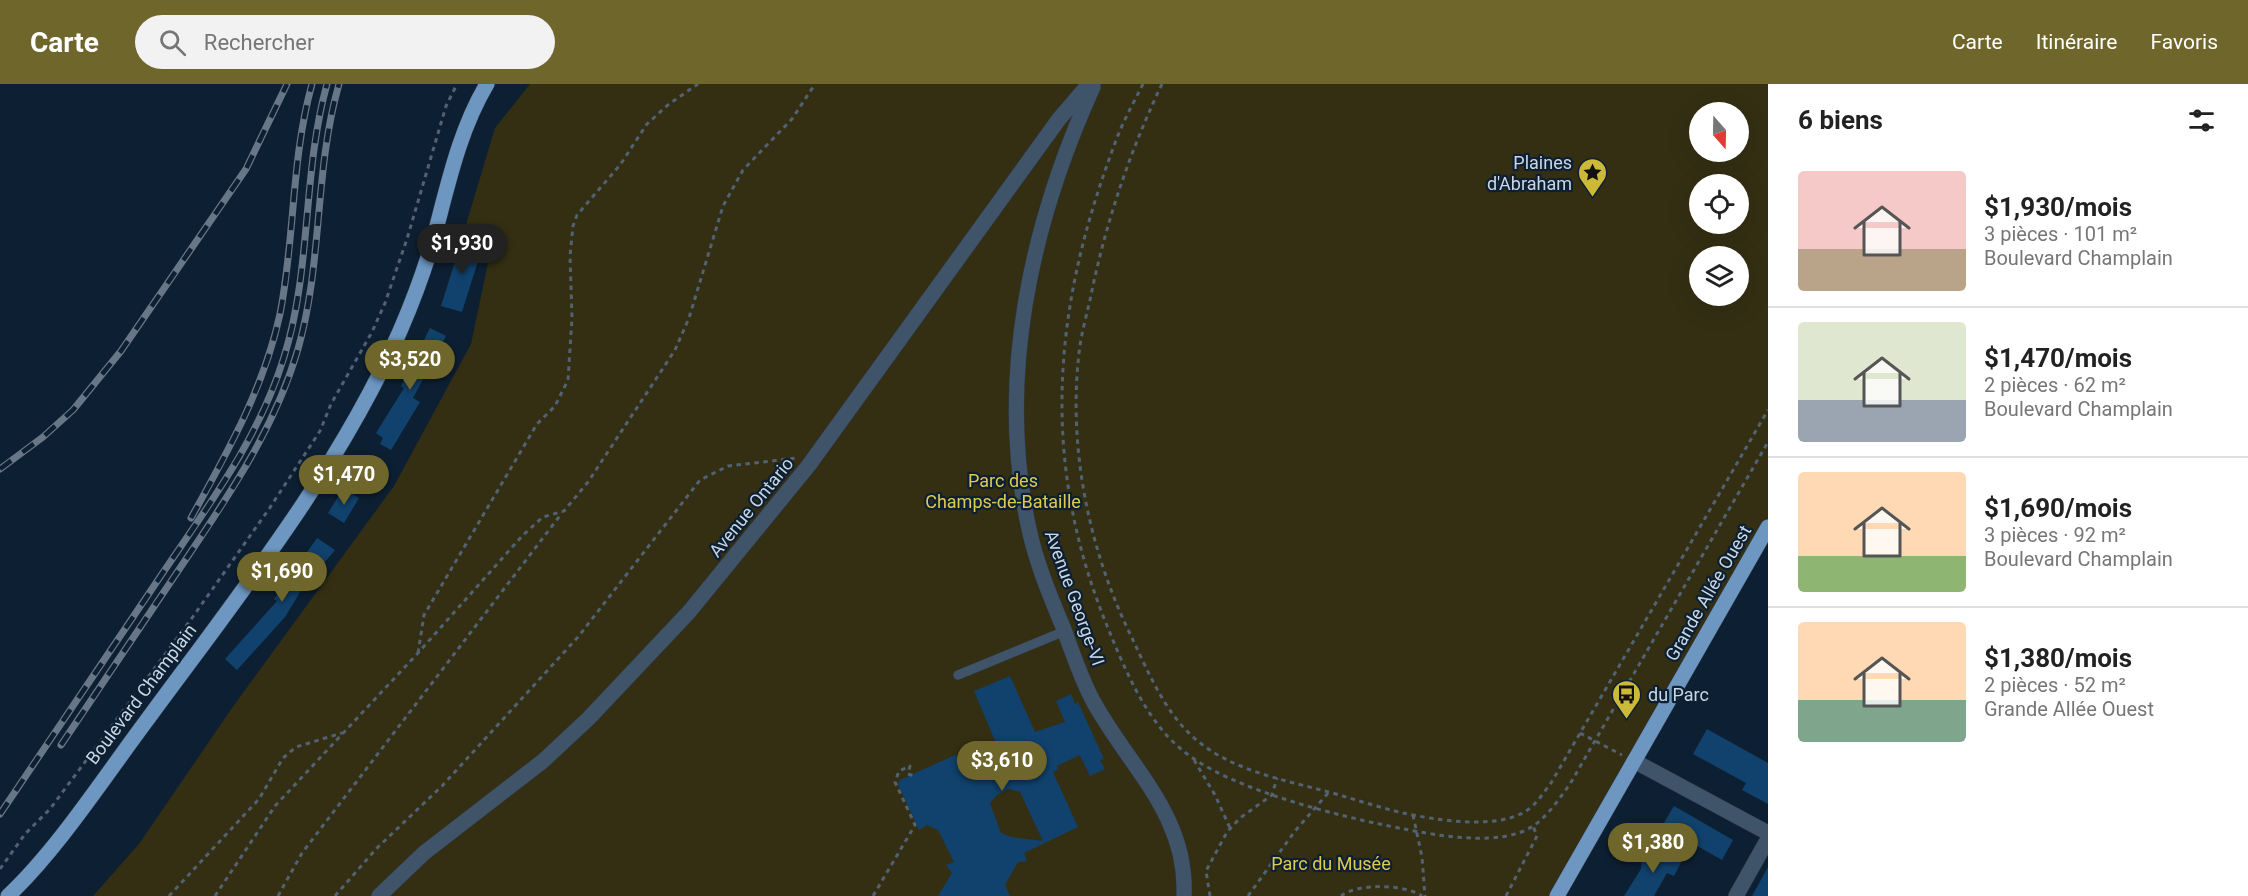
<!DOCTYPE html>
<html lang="fr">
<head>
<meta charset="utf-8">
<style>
  :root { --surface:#fff; --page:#f2f2f2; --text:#222; --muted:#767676; --line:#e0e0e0; --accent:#6f662c }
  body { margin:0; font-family:Roboto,sans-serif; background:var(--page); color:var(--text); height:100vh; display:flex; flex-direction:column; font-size:22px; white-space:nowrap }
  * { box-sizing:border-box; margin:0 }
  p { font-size:20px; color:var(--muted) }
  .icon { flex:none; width:33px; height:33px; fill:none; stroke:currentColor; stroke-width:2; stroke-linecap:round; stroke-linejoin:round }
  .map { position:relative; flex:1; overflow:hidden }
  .side { display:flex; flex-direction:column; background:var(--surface); width:480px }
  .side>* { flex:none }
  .needle { width:39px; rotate:160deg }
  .tools { position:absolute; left:1689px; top:18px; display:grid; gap:12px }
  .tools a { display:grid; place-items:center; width:60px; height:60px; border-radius:50%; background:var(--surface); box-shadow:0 6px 24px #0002; font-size:30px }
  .price { position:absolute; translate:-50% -51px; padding:0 14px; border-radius:21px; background:var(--accent); color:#fff; font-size:20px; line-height:39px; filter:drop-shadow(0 2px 3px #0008) }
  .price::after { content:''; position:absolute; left:50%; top:36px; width:18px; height:14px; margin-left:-9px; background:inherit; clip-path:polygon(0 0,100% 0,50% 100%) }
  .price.on { background:#222; color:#fff }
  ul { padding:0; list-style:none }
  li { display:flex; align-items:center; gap:18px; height:150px; padding:0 30px }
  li+li { border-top:2px solid var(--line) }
  li span { display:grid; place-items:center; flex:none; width:168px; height:120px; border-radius:6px; color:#555 }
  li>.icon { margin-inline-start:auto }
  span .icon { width:72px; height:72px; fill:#fffc; stroke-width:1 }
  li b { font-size:26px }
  h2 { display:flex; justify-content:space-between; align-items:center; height:72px; padding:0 30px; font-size:26px }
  header { display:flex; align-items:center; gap:36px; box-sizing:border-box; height:84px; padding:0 30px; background:var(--accent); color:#fff }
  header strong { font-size:28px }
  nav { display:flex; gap:33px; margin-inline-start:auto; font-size:21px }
  .search { width:420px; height:54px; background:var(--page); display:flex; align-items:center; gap:15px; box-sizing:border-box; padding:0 21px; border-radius:33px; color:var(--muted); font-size:22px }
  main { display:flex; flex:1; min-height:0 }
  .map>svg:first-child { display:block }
  .green { fill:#342f13; fill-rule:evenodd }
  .building { fill:#11426d; fill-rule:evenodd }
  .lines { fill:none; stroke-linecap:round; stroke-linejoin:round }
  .lane-casing { stroke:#303a4a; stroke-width:10 }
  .street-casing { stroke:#303a4a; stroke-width:16 }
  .primary-casing { stroke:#303a4a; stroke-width:16 }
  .path { stroke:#516273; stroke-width:3; stroke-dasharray:4.5 4.5; stroke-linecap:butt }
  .lane { stroke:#3f5469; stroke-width:9 }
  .street { stroke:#3f5469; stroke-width:15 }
  .primary { stroke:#6d96c1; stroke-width:15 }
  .rail-casing { stroke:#677787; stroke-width:7 }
  .rail { stroke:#0d2033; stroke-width:4.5; stroke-dasharray:14; stroke-linecap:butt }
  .labels { text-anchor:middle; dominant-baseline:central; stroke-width:4.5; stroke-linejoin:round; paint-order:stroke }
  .poi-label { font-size:18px; fill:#cad6e3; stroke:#0d2033; text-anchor:end }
  .park-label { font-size:18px; fill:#deca4f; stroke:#0d2033 }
  .street-label { font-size:18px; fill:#cad6e3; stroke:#0d2033 }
</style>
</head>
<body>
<header>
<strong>Carte</strong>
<div class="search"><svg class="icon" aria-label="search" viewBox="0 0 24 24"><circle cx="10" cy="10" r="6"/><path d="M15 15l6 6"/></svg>Rechercher</div>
<nav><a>Carte</a><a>Itinéraire</a><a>Favoris</a></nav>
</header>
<main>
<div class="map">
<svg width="1768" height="812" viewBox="0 0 1768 812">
  <rect width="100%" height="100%" fill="#0d2033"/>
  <!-- green -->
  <path class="green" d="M530 0H1768V447L1556 812H93L139 760 232 624 394 402 471 260 493 155 465 144 495 44ZM1700 28H1738V68H1700ZM1700 100H1738V140H1700ZM1700 172H1738V212H1700Z"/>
  <!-- building -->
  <path class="building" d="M462 155 483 161 462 228 441 222Z
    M430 244 446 252 413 314 420 318 391 366 380 360 383 354 376 349 404 304 401 302Z
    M343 405 359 414 344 439 328 429Z
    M317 454 335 466 302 505 285 533 237 586 225 575 277 517 274 515Z
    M1010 592 1035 648 1065 638 1056 617 1071 610 1075 620 1078 618 1104 675 1100 676 1105 685 1090 692 1080 671 1057 682 1058 685 1053 688 1078 743 1024 769 1027 777 1018 778 1005 801 1010 812H938L952 789 946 781 954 778 938 746 927 741 919 746 898 700 900 696 955 671 975 684 978 671 987 674 996 659 974 607ZM1009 705 1020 708 1043 757 1011 753 1001 749 990 719 997 711Z
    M1707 645 1768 679V720L1742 706 1746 699 1693 670Z
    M1674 722 1733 756 1722 776 1662 742Z
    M1654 764 1682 777 1674 792 1667 789 1654 812H1624L1641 785 1642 774 1651 770Z
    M1768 783V812H1752Z"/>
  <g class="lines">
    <defs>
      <path id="lane" d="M958 591 1065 547"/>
      <path id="street" d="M1093 3C1031 140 996 295 1029 445 1036 478 1050 512 1063 543 1072 567 1080 592 1092 615 1127 681 1188 730 1184 812
        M1634 677 1768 749
        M379 812 424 769 543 677 589 634 689 528 809 381 1059 35 1089 0
        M1736 812 1768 755"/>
      <path id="primary" d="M8 812C58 765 105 692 147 636 238 512 337 389 400 247 413 217 425 185 434 153 448 101 459 47 487 0
        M1557 812 1768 443"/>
    </defs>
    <!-- lane casing -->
    <use href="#lane" class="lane-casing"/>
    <!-- street casing -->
    <use href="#street" class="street-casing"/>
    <!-- primary casing -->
    <use href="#primary" class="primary-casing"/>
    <!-- path -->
    <path class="path" d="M1143 0C1133 20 1121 41 1114 62 1051 229 1040 383 1110 549 1126 588 1147 637 1181 665 1228 706 1342 733 1404 745 1439 752 1502 763 1533 742 1548 732 1559 715 1570 700L1768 358
      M1162 0C1129 69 1105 141 1090 216 1086 233 1081 251 1079 269 1068 365 1089 467 1132 554 1149 590 1167 633 1199 658 1233 686 1283 696 1325 707 1351 714 1377 723 1403 729 1436 736 1496 746 1526 727 1536 721 1544 708 1551 699L1768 326
      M418 569 424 531 537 340 555 322 568 296 572 234 570 172 573 142 577 131 620 81 647 40 669 20 698 0
      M1580 649 1622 671
      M1194 676 1215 711 1230 744
      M1413 731 1422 773 1425 812
      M0 785 25 750 50 725 192 534 269 425 320 347 331 320 372 248 385 219 407 155 446 22 457 0
      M169 812 259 715 283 674 296 663 342 649
      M215 812 275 722 418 569 523 451 543 433 564 427 588 398 675 266 689 234 723 122 743 86 792 35 815 0
      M278 812 302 769 562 429
      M335 812 376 765 442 702 578 553 700 396 728 382 797 374
      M873 812 915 741 895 698 899 687 910 682 908 690 914 692
      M1210 812 1206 787 1227 748 1240 734 1272 711 1277 694
      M1248 812 1295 747 1329 708
      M1341 812C1357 799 1405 800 1422 812
      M1506 812 1537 752 1533 742"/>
    <!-- lane -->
    <use href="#lane" class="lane"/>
    <!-- street -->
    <use href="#street" class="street"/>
    <!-- primary -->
    <use href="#primary" class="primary"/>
    <defs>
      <path id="rail" d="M0 385 43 353 73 326 121 267 246 85 287 0
        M191 434C227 369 264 304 280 230 295 154 291 75 312 0
        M61 661C101 602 140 543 180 484 227 414 274 347 298 265 323 178 314 87 339 0
        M0 730C53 651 107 572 160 493 207 423 259 355 284 273 312 184 302 90 327 0"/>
    </defs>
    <!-- rail casing -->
    <use href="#rail" class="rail-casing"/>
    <!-- rail -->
    <use href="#rail" class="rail"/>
  </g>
  <!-- icons -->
  <defs>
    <symbol id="sight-pin" viewBox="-11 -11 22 30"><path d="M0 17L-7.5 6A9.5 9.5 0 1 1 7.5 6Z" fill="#cdb938" stroke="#0d2033"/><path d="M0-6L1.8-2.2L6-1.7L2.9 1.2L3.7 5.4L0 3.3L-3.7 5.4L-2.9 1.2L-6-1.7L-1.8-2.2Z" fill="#111"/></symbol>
    <symbol id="bus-pin" viewBox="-11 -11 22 30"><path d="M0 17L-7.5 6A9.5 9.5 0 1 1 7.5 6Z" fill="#cdb938" stroke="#0d2033"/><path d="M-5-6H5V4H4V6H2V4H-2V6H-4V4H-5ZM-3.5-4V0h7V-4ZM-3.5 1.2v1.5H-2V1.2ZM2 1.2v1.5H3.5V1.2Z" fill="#111"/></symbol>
  </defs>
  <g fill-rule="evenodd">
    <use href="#sight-pin" x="1576" y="72" width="33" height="45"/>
    <use href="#bus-pin" x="1610" y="594" width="33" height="45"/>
  </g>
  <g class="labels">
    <!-- poi labels -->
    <g class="poi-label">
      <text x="1572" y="78">Plaines<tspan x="1572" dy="21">d'Abraham</tspan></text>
      <text x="1648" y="610" text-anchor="start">du Parc</text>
    </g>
    <!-- park labels -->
    <g class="park-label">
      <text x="1003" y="396">Parc des<tspan x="1003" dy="21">Champs-de-Bataille</tspan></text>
      <text x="1331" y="779">Parc du Musée</text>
    </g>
    <!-- street labels -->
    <g class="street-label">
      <text transform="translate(751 423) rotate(-51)">Avenue Ontario</text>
      <text transform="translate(1708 509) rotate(-60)">Grande Allée Ouest</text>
      <text transform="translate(1075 514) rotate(70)">Avenue George-VI</text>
      <text transform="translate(141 610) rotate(-53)">Boulevard Champlain</text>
    </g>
  </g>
</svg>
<div class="tools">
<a><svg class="needle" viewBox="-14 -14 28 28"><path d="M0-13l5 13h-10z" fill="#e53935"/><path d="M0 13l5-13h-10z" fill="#767676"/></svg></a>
<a><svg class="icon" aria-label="locate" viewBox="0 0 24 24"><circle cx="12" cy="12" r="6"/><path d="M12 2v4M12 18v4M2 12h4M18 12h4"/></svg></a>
<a><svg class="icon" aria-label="layers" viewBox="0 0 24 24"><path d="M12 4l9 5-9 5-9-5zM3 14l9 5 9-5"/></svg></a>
</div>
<b class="price on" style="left:462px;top:191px">$1,930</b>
<b class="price" style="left:410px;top:307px">$3,520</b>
<b class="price" style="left:344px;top:422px">$1,470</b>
<b class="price" style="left:282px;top:519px">$1,690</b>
<b class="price" style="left:1002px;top:708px">$3,610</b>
<b class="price" style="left:1653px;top:790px">$1,380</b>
</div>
<section class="side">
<h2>6 biens<svg class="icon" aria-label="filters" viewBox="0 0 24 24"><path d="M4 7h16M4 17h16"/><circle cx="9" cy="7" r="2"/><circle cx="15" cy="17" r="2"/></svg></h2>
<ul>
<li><span style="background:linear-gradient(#f6c9c9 65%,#b9a48a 0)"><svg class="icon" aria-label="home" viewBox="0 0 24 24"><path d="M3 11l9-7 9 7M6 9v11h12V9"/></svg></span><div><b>$1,930/mois</b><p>3 pièces · 101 m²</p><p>Boulevard Champlain</p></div></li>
<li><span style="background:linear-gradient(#dfe7d0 65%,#9aa5b1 0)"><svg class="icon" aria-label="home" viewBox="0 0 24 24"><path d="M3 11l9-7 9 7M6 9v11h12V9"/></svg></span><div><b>$1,470/mois</b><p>2 pièces · 62 m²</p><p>Boulevard Champlain</p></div></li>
<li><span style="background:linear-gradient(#ffd9b3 70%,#8fb573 0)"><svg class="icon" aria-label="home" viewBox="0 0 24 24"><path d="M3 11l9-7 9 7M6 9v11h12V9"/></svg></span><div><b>$1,690/mois</b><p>3 pièces · 92 m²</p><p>Boulevard Champlain</p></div></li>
<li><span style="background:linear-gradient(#ffd9b3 65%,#7fa58c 0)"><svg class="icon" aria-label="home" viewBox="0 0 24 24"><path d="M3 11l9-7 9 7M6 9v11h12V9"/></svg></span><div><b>$1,380/mois</b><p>2 pièces · 52 m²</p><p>Grande Allée Ouest</p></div></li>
</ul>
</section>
</main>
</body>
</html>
